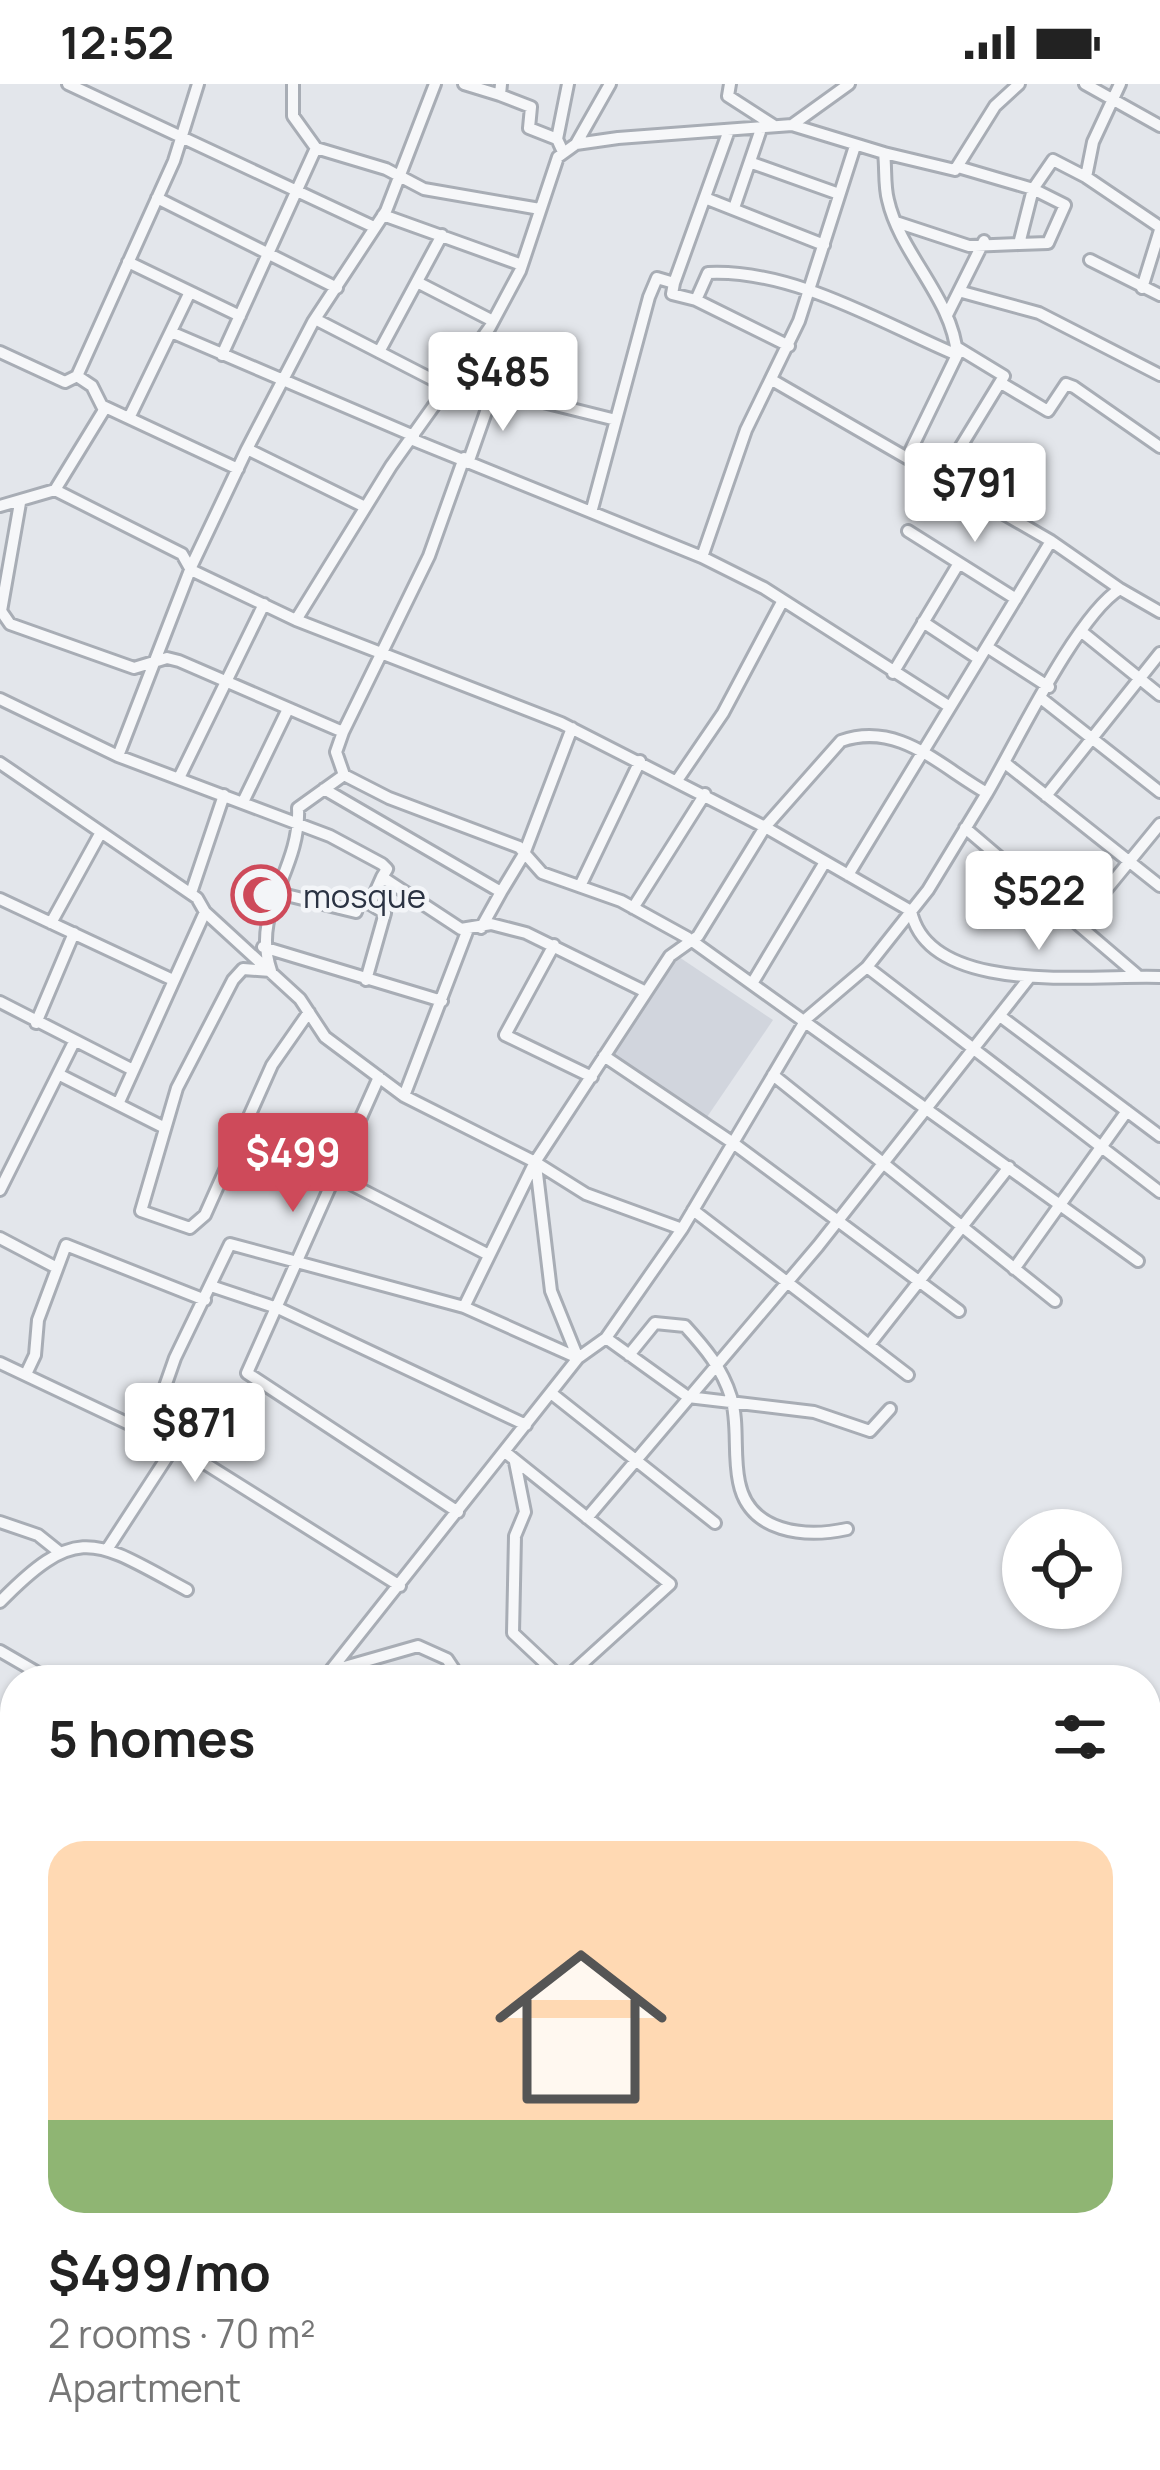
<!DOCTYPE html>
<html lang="en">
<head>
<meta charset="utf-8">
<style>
  :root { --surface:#fff; --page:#f6f6f6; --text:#222; --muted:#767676; --line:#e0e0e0; --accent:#ce4a5a }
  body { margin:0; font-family:Manrope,sans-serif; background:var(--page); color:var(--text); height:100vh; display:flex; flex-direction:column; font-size:45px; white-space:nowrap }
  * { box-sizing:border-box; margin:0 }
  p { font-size:39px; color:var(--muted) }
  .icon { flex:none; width:66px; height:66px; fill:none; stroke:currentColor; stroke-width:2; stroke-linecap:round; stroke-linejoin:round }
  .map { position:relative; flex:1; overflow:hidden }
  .panel { position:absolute; left:0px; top:1581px; width:1161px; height:807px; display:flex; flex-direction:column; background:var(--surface); border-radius:48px 48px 0 0; box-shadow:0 3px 9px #0004 }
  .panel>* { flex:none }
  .buttons { position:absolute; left:1002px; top:1425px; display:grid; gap:24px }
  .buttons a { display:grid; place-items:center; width:120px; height:120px; border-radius:50%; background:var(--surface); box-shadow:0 3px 9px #0004; font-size:60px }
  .price { position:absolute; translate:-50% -102px; padding:0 27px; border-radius:12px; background:#fff; color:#222; font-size:39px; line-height:78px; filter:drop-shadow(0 3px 6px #0008) }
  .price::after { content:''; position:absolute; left:50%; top:72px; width:36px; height:27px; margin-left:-18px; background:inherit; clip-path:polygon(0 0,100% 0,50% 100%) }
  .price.selected { background:var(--accent); color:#fff }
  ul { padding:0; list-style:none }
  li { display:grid; align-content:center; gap:24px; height:636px; padding:0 48px }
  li+li { border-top:3px solid var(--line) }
  li span { display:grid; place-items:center; height:372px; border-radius:36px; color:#555 }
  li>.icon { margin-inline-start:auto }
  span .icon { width:216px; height:216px; fill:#fffc; stroke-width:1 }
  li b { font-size:51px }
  h2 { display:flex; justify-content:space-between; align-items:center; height:144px; padding:0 48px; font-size:51px }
  .status { display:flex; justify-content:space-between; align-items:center; height:84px; padding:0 60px; background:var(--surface); direction:ltr }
  .status svg { height:33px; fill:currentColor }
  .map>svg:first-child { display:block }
  .built { fill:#d1d5dd }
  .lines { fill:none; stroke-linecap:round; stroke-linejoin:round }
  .canal { stroke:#9eb3ca; stroke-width:9 }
  .street-casing { stroke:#a8adb5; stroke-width:16 }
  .street { stroke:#f6f7f9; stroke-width:10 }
  .labels { text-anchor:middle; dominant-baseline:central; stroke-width:9; stroke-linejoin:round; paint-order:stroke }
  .poi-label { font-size:33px; fill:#2b3343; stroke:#f3f5f8; text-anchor:start }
</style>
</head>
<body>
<div class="status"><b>12:52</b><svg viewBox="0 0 49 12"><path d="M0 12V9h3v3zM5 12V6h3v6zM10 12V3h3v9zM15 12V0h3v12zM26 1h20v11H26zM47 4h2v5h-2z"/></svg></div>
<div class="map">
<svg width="1160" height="2386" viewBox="0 0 1160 2386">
  <rect width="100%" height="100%" fill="#e3e6eb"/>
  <!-- built -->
  <path class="built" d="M679 873 773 936 705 1036 610 973Z"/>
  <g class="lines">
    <!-- canal -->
    <path class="canal" d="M1146 2369 1160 2363
      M1105 2386 1136 2373"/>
    <defs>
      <path id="street" d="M68 0 374 143
        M293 0V32L316 64 386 85 424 105 540 125
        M464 0 500 11
        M501 0 500 11 531 23 529 44 557 55 563 68
        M730 0 728 12 773 41
        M1085 0 1160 42
        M557 55 568 0
        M576 60 610 0
        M884 69 955 86 995 22 1019 0
        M752 79 839 110
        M958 83 1033 105 1053 76 1086 93 1093 58 1120 0
        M1086 93 1160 143
        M157 114 337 204
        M705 114 824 161
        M734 124 761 45
        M383 131 522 181
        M896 138 969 162 1019 160 1033 105 1065 121 1048 159 1019 160
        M1090 176 1160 211
        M128 178 240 232
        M417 198 493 237
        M674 199 672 210 696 216 789 262
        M1142 204 1160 146
        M962 208 1039 229 1160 291
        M696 216 708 189C794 185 881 239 957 271
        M947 231 984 157
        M315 235 449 304
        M171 248 414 352
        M0 268 65 298 77 292
        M379 268 442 151
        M222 271 316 64
        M455 296 616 336
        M772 296 907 374
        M1001 299 1048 327 1066 300 1074 303 1160 363
        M103 322 238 385
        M129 334 190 208
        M411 355 702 473 764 504 950 623
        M247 365 365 423
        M464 374 429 472 343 648 336 668 344 691 389 714 519 763 542 789 621 817 688 854 1138 1177
        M468 379 494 305
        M941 395 1004 292 958 264
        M55 406 104 326 92 302 77 292 174 77 198 0
        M20 419 1 527 10 540 134 584 167 574 179 577 343 648
        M0 422 55 406 182 470 191 486 296 536 561 639 765 743 841 657C899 637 939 682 987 709 1015 661 1077 531 1120 505L1051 457 907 374 957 271C953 215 900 170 888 116 884 101 886 84 884 69L792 41
        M592 425 649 213 657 194 674 199 728 49
        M908 447 1016 515
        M702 473 746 346 799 237 855 62
        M1120 505 1160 528
        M296 536 391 382 490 243 520 187 558 73 576 60 618 54 792 41 849 0
        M923 538 979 575
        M1082 548 1160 611
        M987 563 1049 603
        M893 589 959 479
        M0 615 118 672 330 752 382 780 387 785 382 793 461 845 491 840 526 849 646 908
        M1042 615 1160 708
        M118 672 192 481 247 365 313 238 386 127 435 0
        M0 679 197 814 205 828 300 915 325 953 404 1012 535 1078 586 1110 682 1145 807 934 867 883 928 806 987 709
        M1005 679 1160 802
        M179 694 264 520
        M678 695 723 629 782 518
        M324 705 501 808 481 844
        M1046 712 1160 569
        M243 718 288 625
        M965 744 1136 890
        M848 791 1051 457
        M581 800 640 677
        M501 808 524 770 572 644
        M191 809 224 711
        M278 809 356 828 359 817 370 820 382 793
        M0 815 173 896
        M633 824 705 710
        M51 839 100 750
        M1078 840 1160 740
        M554 861 505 951 592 993
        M263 863 442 917
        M867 883 1160 1108
        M366 896 385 829 370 820
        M753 898 825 778
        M0 918 133 986
        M309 928 272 981 205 1131 190 1144 141 1127 177 1004 233 896 243 885 271 887C250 826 301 787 298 724L344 691
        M1000 932 1160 1052
        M36 939 74 849
        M604 972 733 1059 959 1227
        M58 990 163 1043
        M773 991 1055 1217
        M379 993 247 1289 458 1428
        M404 1012 468 845
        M119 1018 205 828
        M240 1053 333 1091 487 1170
        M536 1081 551 1207 578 1274 606 1254 682 1145
        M0 1106 74 958
        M693 1126 908 1291
        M0 1154 57 1184
        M1014 1185 1127 1027
        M211 1202 280 1225 526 1341
        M464 1223 535 1078 670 872 698 852 765 743 911 827C929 914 1096 890 1160 893
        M606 1254 688 1313 814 1328 870 1347 890 1325
        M869 1261 1009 1083
        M629 1271 655 1239 685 1242C705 1264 722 1284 731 1313 739 1340 733 1370 739 1398 749 1449 805 1454 847 1445
        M0 1279 182 1365 400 1502
        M26 1290 35 1271 38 1236 66 1161 205 1216
        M551 1309 715 1439
        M149 1348 175 1274 230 1160 464 1223 578 1274 323 1596
        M505 1368 670 1500 564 1596
        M515 1378 525 1428 515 1452 513 1549 563 1596
        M587 1434 818 1162 1029 894
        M0 1438 38 1451 58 1467
        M108 1464 175 1361
        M0 1518C79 1437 96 1457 187 1506
        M0 1567 50 1596
        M334 1586 418 1562 447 1575 461 1596
        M0 1973 15 1985
        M0 2199 15 2208
        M0 2271 15 2254
        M505 2373 522 2386
        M179 2386 191 2373"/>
    </defs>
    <!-- street casing -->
    <use href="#street" class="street-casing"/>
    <!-- street -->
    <use href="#street" class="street"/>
  </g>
  <!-- icons -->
  <defs>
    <symbol id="mosque-ring" viewBox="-11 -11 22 22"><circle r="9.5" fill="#f3f5f8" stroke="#ce4a5a" stroke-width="1.5"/><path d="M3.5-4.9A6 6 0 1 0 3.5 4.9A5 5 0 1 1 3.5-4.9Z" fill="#ce4a5a"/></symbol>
  </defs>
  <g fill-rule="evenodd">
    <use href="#mosque-ring" x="228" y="778" width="66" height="66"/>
  </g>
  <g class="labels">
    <!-- poi labels -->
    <g class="poi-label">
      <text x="303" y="811">mosque</text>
    </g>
  </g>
</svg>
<div class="buttons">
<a><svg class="icon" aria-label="locate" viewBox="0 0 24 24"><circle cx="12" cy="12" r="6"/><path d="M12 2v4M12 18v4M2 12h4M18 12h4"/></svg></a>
</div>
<b class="price" style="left:503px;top:350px">$485</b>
<b class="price" style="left:975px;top:461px">$791</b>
<b class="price" style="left:1039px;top:869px">$522</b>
<b class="price selected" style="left:293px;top:1131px">$499</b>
<b class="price" style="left:195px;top:1401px">$871</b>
<section class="panel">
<h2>5 homes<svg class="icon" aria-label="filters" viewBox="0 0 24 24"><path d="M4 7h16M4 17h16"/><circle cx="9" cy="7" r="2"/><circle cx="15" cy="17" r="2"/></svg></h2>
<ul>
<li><span style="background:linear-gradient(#ffd9b3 75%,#8fb573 0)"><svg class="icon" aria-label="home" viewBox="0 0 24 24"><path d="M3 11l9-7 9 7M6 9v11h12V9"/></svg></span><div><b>$499/mo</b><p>2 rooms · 70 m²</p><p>Apartment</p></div></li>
</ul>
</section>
</div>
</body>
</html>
